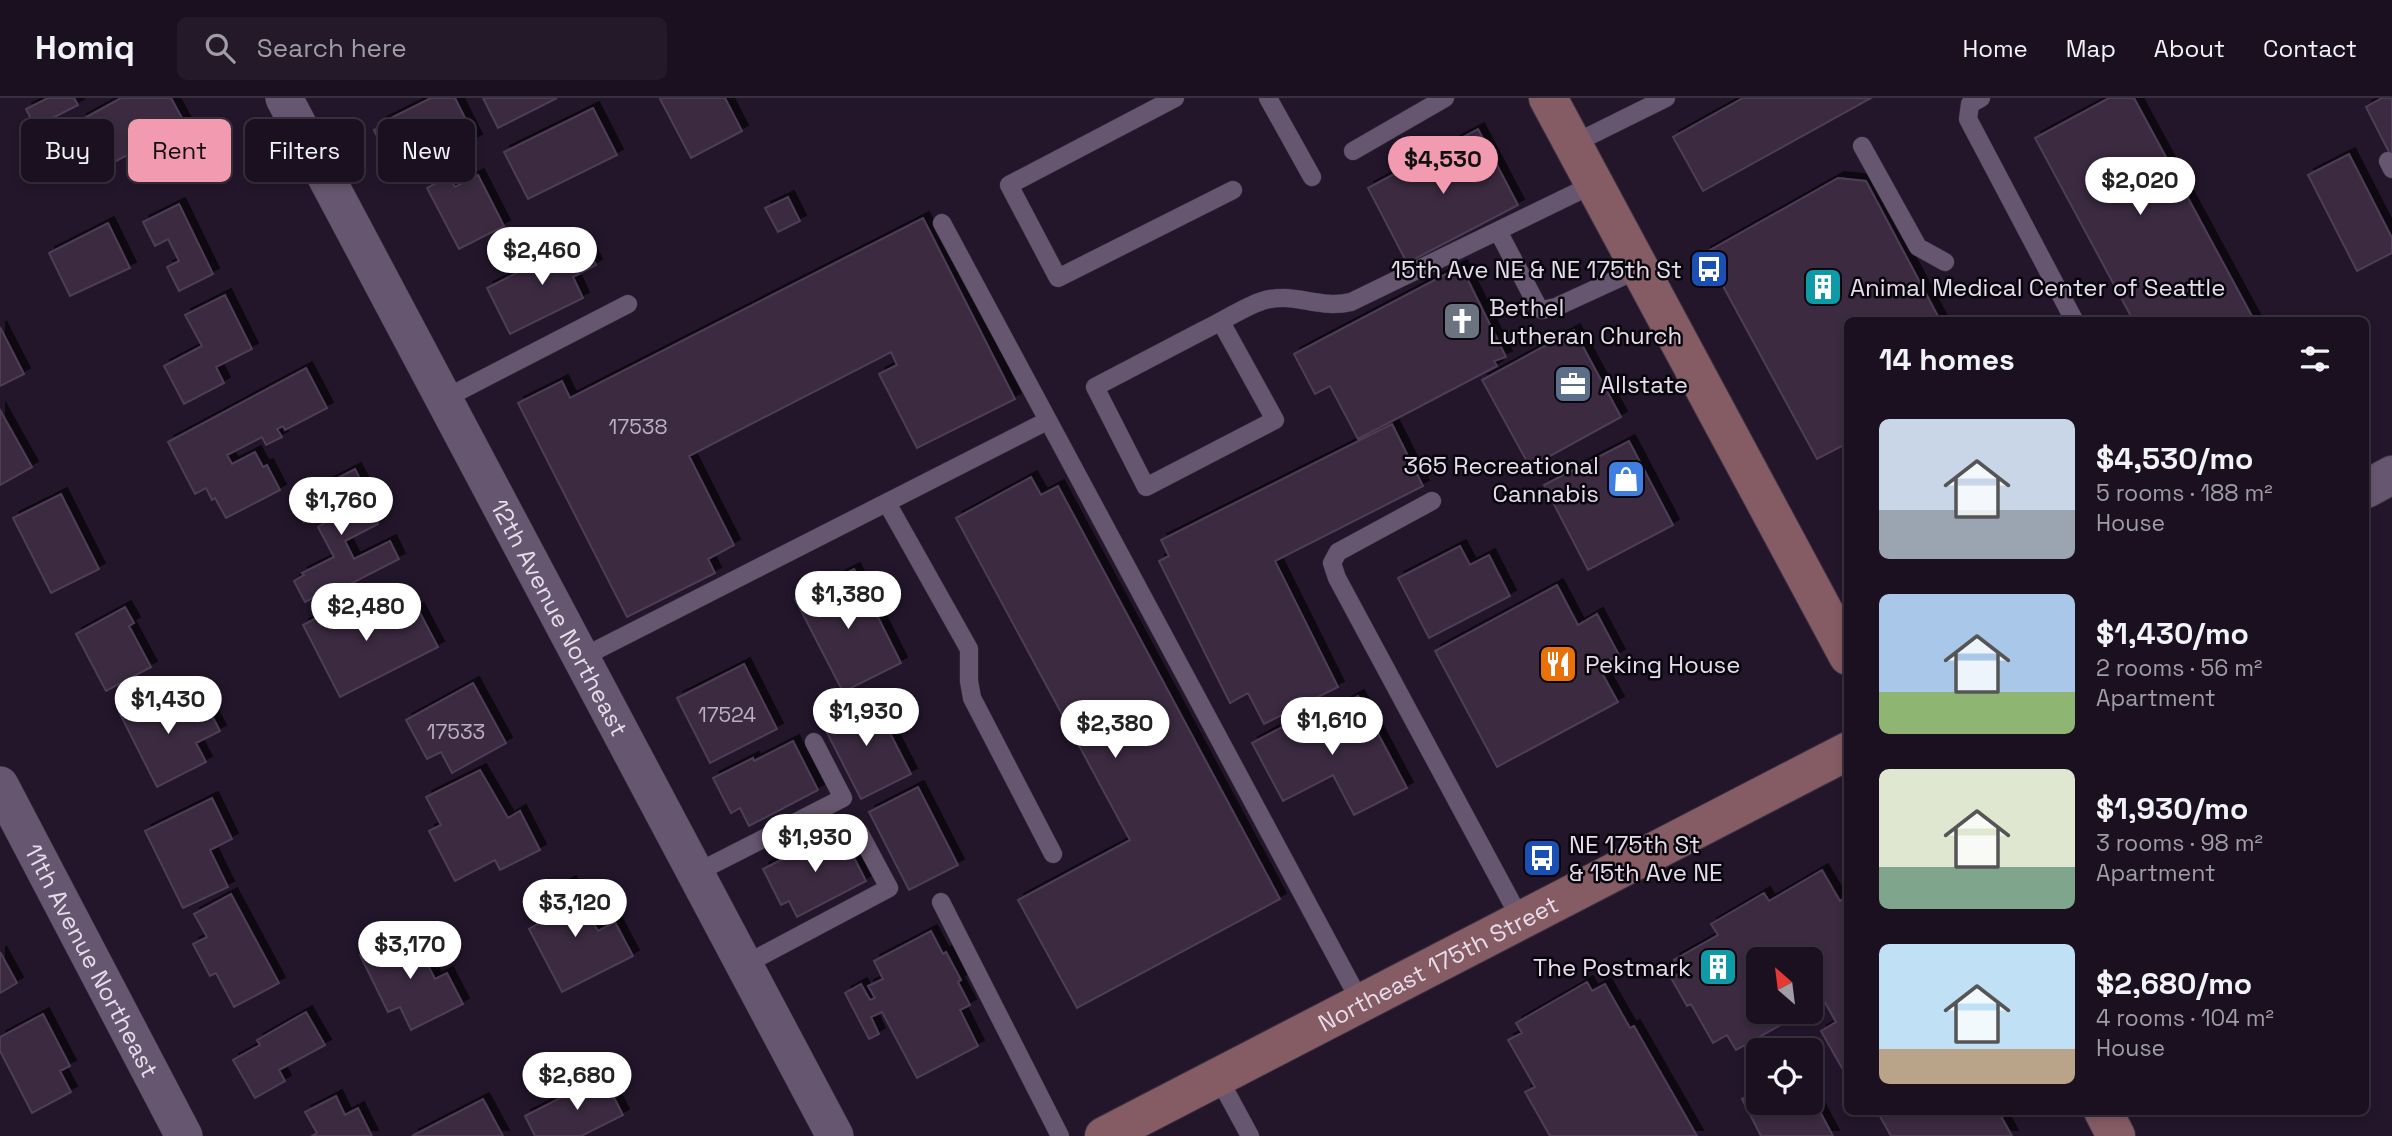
<!DOCTYPE html>
<html lang="en">
<head>
<meta charset="utf-8">
<style>
  :root { --surface:#1a1020; --page:#231929; --text:#f1f3f6; --muted:#9f9da5; --line:#38303e; --accent:#f29ab0 }
  body { margin:0; font-family:"Space Grotesk",sans-serif; background:var(--page); color:var(--text); height:100vh; display:flex; flex-direction:column; font-size:26px; white-space:nowrap }
  * { box-sizing:border-box; margin:0 }
  p { font-size:23px; color:var(--muted) }
  .icon { flex:none; width:38px; height:38px; fill:none; stroke:currentColor; stroke-width:2; stroke-linecap:round; stroke-linejoin:round }
  .map { position:relative; flex:1; overflow:hidden }
  .drawer { position:absolute; left:1844px; top:219px; width:525px; height:798px; display:flex; flex-direction:column; background:var(--surface); border-radius:10px; box-shadow:0 4px 10px #0003,0 0 0 2px var(--line) }
  .drawer>* { flex:none }
  .top-card { position:absolute; left:21px; top:21px; width:665px; height:63px; display:flex; gap:14px }
  .needle { width:46px; rotate:332deg }
  .fabs { position:absolute; left:1746px; top:849px; display:grid; gap:14px }
  .fabs a { display:grid; place-items:center; width:77px; height:77px; border-radius:10px; background:var(--surface); box-shadow:0 4px 10px #0003,0 0 0 2px var(--line); font-size:35px }
  .price { position:absolute; translate:-50% -60px; padding:0 16px; border-radius:24px; background:#fff; color:#222; font-size:23px; line-height:46px; filter:drop-shadow(0 2px 4px #0008) }
  .price::after { content:''; position:absolute; left:50%; top:42px; width:21px; height:16px; margin-left:-10px; background:inherit; clip-path:polygon(0 0,100% 0,50% 100%) }
  .price.selected { background:var(--accent); color:#111 }
  ul { padding:0; list-style:none }
  li { display:flex; align-items:center; gap:21px; height:175px; padding:0 35px }
  li span { display:grid; place-items:center; flex:none; width:196px; height:140px; border-radius:10px; color:#555 }
  li>.icon { margin-inline-start:auto }
  span .icon { width:84px; height:84px; fill:#fffc; stroke-width:1 }
  li b { font-size:30px }
  h2 { display:flex; justify-content:space-between; align-items:center; height:84px; padding:0 35px; font-size:30px }
  .pill { padding:0 24px; border-radius:10px; background:var(--surface); box-shadow:0 4px 10px #0003,0 0 0 2px var(--line); font-size:24px; line-height:63px }
  .pill.selected { background:var(--accent); color:#111 }
  header { display:flex; align-items:center; gap:42px; box-sizing:border-box; height:98px; padding:0 35px; background:var(--surface); border-bottom:2px solid var(--line) }
  header strong { font-size:33px }
  nav { display:flex; gap:38px; margin-inline-start:auto; font-size:24px }
  .search { width:490px; height:63px; background:var(--page); display:flex; align-items:center; gap:18px; box-sizing:border-box; padding:0 24px; border-radius:10px; color:var(--muted); font-size:26px }
  .map>svg:first-child { display:block }
  .building { fill:#3a2b41; stroke:#4d3d55; stroke-width:2; filter:url(#shadow) }
  .lines { fill:none; stroke-linecap:round; stroke-linejoin:round }
  .service-casing { stroke:#3c3243; stroke-width:19 }
  .minor-casing { stroke:#3c3243; stroke-width:38 }
  .tertiary-casing { stroke:#3c3243; stroke-width:40 }
  .secondary-casing { stroke:#3c3243; stroke-width:40 }
  .service { stroke:#66566f; stroke-width:18 }
  .minor { stroke:#66566f; stroke-width:37 }
  .tertiary { stroke:#66566f; stroke-width:38 }
  .secondary { stroke:#855b64; stroke-width:38 }
  .labels { text-anchor:middle; dominant-baseline:central; stroke-width:5; stroke-linejoin:round; paint-order:stroke }
  .number-label { font-size:21px; fill:#bbb0c0 }
  .poi-label { font-size:24px; fill:#e6ddeb; stroke:#09050d; text-anchor:start }
  .street-label { font-size:24px; fill:#e6ddeb; stroke:#09050d }
</style>
</head>
<body>
<header>
<strong>Homiq</strong>
<div class="search"><svg class="icon" aria-label="search" viewBox="0 0 24 24"><circle cx="10" cy="10" r="6"/><path d="M15 15l6 6"/></svg>Search here</div>
<nav><a>Home</a><a>Map</a><a>About</a><a>Contact</a></nav>
</header>
<div class="map">
<svg width="2392" height="1038" viewBox="0 0 2392 1038">
  <defs>
    <filter id="shadow"><feDropShadow dx="6" dy="-6" stdDeviation="0" flood-color="#0009"/></filter>
  </defs>
  <rect width="100%" height="100%" fill="#23162b"/>
  <!-- building -->
  <path class="building" d="M48 0H74L78 7 35 29 26 11Z
    M121 0H171L200 53 158 77 142 49 107 68 81 22Z
    M431 0H455L476 42 398 81 374 32 383 28 381 25Z
    M483 0H557L498 30Z
    M662 0H725L742 33 691 60 660 1Z
    M1743 0H1871L1703 93 1673 39Z
    M2109 0H2134L2254 222H2133L2035 40Z
    M2382 0H2392V60L2366 9Z
    M593 10 617 57 528 101 504 54Z
    M1478 31 1518 107 1407 165 1368 90Z
    M2349 56 2392 140V155L2357 173 2308 77Z
    M478 77 504 128 459 151 427 90 449 78 455 89Z
    M1838 80 1866 83 1940 222H1848V345L1817 361 1705 155Z
    M788 99 800 123 778 134 765 110Z
    M179 106 213 176 179 193 167 169 179 163 168 141 155 148 143 124Z
    M923 120 1015 301 917 350 879 276 897 267 891 254 689 358 734 447 708 461 715 475 627 519 518 305 562 283 570 300Z
    M108 125 130 170 70 198 49 155Z
    M583 141 596 167 573 179 583 200 510 236 487 190Z
    M1461 168 1506 259 1494 263 1497 268 1358 341 1330 288 1315 296 1294 256Z
    M225 197 252 251 216 269 224 285 184 306 164 268 202 248 185 217Z
    M0 229 24 276 0 288Z
    M1574 232 1621 319 1530 369 1482 282Z
    M306 270 327 310 285 332 283 328 277 331 282 339 266 347 262 339 227 357 232 366 255 354 263 369 267 367 280 392 226 420 215 400 212 402 206 390 195 396 168 344Z
    M0 312 32 369 0 387Z
    M1392 326 1423 388 1275 463 1338 589 1264 626 1248 595 1230 605 1159 463 1169 458 1161 442Z
    M1629 343 1673 427 1588 472 1544 387Z
    M355 371 369 398 365 400 378 426 345 443 354 461 390 443 399 461 317 503 315 499 305 504 294 483 304 477 302 475 334 459 318 429 329 422 324 413 304 424 293 403Z
    M1031 379 1041 397 1058 388 1280 801 1077 910 1018 802 1130 742 956 420Z
    M61 396 99 471 51 495 13 420Z
    M1460 448 1470 467 1489 457 1510 498 1429 540 1398 480Z
    M854 471 901 565 843 594 795 501Z
    M1557 487 1578 527 1597 516 1619 557 1598 568 1618 604 1497 669 1435 553Z
    M365 494 383 529 418 511 438 549 340 599 303 527Z
    M125 509 134 525 129 528 151 569 106 593 76 536Z
    M744 566 777 631 710 665 677 600Z
    M473 585 506 645 452 675 441 654 427 661 406 622Z
    M167 590 183 623 208 610 220 633 196 645 206 664 157 689 119 614Z
    M871 598 911 676 861 701 821 623Z
    M1358 598 1407 690 1354 717 1333 677 1283 703 1252 645 1305 617 1309 624Z
    M793 643 818 692 749 728 740 710 731 715 713 680 753 660 754 663Z
    M480 672 508 720 520 713 540 752 500 772 495 762 455 783 429 733 441 727 426 699Z
    M918 689 958 767 909 792 869 714Z
    M212 700 232 741 210 752 228 789 183 810 145 733Z
    M840 732 866 783 797 819 789 803 781 807 763 771Z
    M1822 772 1840 803 1848 798V967L1842 970 1821 933 1836 924 1819 894 1811 899V861H1759V914H1804L1736 952 1727 937 1713 945 1691 906 1687 908 1671 880 1681 875 1674 862 1718 837 1711 826 1764 795 1769 803Z
    M570 784 598 833 615 824 633 858 562 894 529 831 543 823 533 803Z
    M231 796 279 885 234 909 216 875 210 878 193 846 207 839 194 816Z
    M410 833 435 881 447 875 463 906 411 932 400 909 388 914 360 857Z
    M931 833 943 856 946 854 961 882 958 884 970 907 960 912 978 948 917 980 882 914 871 919 879 936 869 941 845 895 861 886 870 902 875 900 868 888 883 881 874 863Z
    M0 854 17 885 0 895Z
    M1587 884 1592 893 1605 886 1630 930 1634 928 1697 1038H1550L1525 994 1535 989 1508 942 1522 935 1516 925Z
    M306 914 325 947 279 972 285 983 255 1000 233 962 260 947 257 942Z
    M43 916 70 968 60 973 71 994 32 1015 0 953V939Z
    M603 978 623 1017 581 1038H535L525 1018Z
    M1759 992V1004H1811V997L1833 1038H1761L1742 1001Z
    M336 998 345 1017 358 1010 372 1038H312L317 1035 305 1014Z
    M483 1001 503 1038H412Z
    M1877 1013H1998L2012 1038H1891Z"/>
  <g class="lines">
    <defs>
      <path id="service" d="M1175 0 1009 87 1058 180 1233 92
        M1268 0 1312 79
        M1981 0 1970 6 1968 21 2074 222
        M1573 46 1666 0
        M1862 48 1918 149 1945 164
        M1353 53 1445 0
        M2388 63 2392 71
        M942 125 1361 905
        M1498 133 1537 207 1542 212 1556 209 1639 171
        M1221 224 1275 322 1146 389 1095 289C1131 270 1168 251 1204 232 1223 223 1242 210 1262 203 1293 193 1319 212 1351 204L1594 86
        M444 301 628 206
        M1432 403 1338 454 1332 465 1337 480 1521 822
        M887 405 969 551V583L972 600 1053 756
        M581 560 1047 323
        M696 775 843 700 814 644
        M941 804 1060 1038
        M744 867 889 790 859 734
        M1218 979 1250 1038"/>
      <g id="minor">
        <path id="s1" d="M284 0 835 1038"/>
        <path id="s2" d="M0 687 184 1038"/>
      </g>
      <path id="tertiary" d="M2366 391 2392 377"/>
      <g id="secondary">
        <path d="M1548 0 1848 558"/>
        <path d="M2103 1013 2116 1038"/>
        <path id="s3" d="M1104 1038 1848 653"/>
      </g>
    </defs>
    <!-- service casing -->
    <use href="#service" class="service-casing"/>
    <!-- minor casing -->
    <use href="#minor" class="minor-casing"/>
    <!-- tertiary casing -->
    <use href="#tertiary" class="tertiary-casing"/>
    <!-- secondary casing -->
    <use href="#secondary" class="secondary-casing"/>
    <!-- service -->
    <use href="#service" class="service"/>
    <!-- minor -->
    <use href="#minor" class="minor"/>
    <!-- tertiary -->
    <use href="#tertiary" class="tertiary"/>
    <!-- secondary -->
    <use href="#secondary" class="secondary"/>
  </g>
  <!-- icons -->
  <defs>
    <symbol id="bus-square" viewBox="-11 -11 22 22"><rect x="-9" y="-9" width="18" height="18" rx="4" fill="#1a4fb4" stroke="#09050d"/><path d="M-5-6H5V4H4V6H2V4H-2V6H-4V4H-5ZM-3.5-4V0h7V-4ZM-3.5 1.2v1.5H-2V1.2ZM2 1.2v1.5H3.5V1.2Z" fill="#fff"/></symbol>
    <symbol id="building-square" viewBox="-11 -11 22 22"><rect x="-9" y="-9" width="18" height="18" rx="4" fill="#0f9aa8" stroke="#09050d"/><path d="M-4-6H4V6H1V3H-1V6H-4ZM-2.5-4.3h1.7v1.8h-1.7ZM.8-4.3h1.7v1.8H.8ZM-2.5-1h1.7V.8h-1.7ZM.8-1h1.7V.8H.8Z" fill="#fff"/></symbol>
    <symbol id="church-square" viewBox="-11 -11 22 22"><rect x="-9" y="-9" width="18" height="18" rx="4" fill="#6b7280" stroke="#09050d"/><path d="M-1.2-6h2.4v3.5h3.3v2.4h-3.3V6h-2.4V-.1h-3.3v-2.4h3.3Z" fill="#fff"/></symbol>
    <symbol id="office-square" viewBox="-11 -11 22 22"><rect x="-9" y="-9" width="18" height="18" rx="4" fill="#5c6f8a" stroke="#09050d"/><path d="M-6-3h4V-5.5h4V-3h4V5H-6ZM-1-4.5V-3h2v-1.5ZM-6 0V1H6V0Z" fill="#fff"/></symbol>
    <symbol id="shop-square" viewBox="-11 -11 22 22"><rect x="-9" y="-9" width="18" height="18" rx="4" fill="#3f7fe0" stroke="#09050d"/><path d="M-5-2.5h2.3a2.7 3.5 0 0 1 5.4 0H5L5.5 6h-11ZM-1.5-2.5h3a1.5 2.3 0 0 0-3 0Z" fill="#fff"/></symbol>
    <symbol id="restaurant-square" viewBox="-11 -11 22 22"><rect x="-9" y="-9" width="18" height="18" rx="4" fill="#e8710a" stroke="#09050d"/><path d="M-5-6h1v4h1v-4h1v4h1v-4h1v5L-1.5 .5V6h-2V.5L-5-1ZM5-6V6H3V1.5H1.5Q1.5-4 5-6Z" fill="#fff"/></symbol>
  </defs>
  <g fill-rule="evenodd">
    <use href="#bus-square" x="1687" y="149" width="44" height="44"/>
    <use href="#building-square" x="1801" y="167" width="44" height="44"/>
    <use href="#church-square" x="1440" y="201" width="44" height="44"/>
    <use href="#office-square" x="1551" y="264" width="44" height="44"/>
    <use href="#shop-square" x="1604" y="359" width="44" height="44"/>
    <use href="#restaurant-square" x="1536" y="544" width="44" height="44"/>
    <use href="#bus-square" x="1520" y="738" width="44" height="44"/>
    <use href="#building-square" x="1696" y="847" width="44" height="44"/>
  </g>
  <g class="labels">
    <!-- number labels -->
    <g class="number-label">
      <text x="638" y="328">17538</text>
      <text x="727" y="616">17524</text>
      <text x="456" y="633">17533</text>
    </g>
    <!-- poi labels -->
    <g class="poi-label">
      <text x="1682" y="171" text-anchor="end">15th Ave NE &amp; NE 175th St</text>
      <text x="1850" y="189">Animal Medical Center of Seattle</text>
      <text x="1489" y="209">Bethel<tspan x="1489" dy="28">Lutheran Church</tspan></text>
      <text x="1600" y="286">Allstate</text>
      <text x="1599" y="367" text-anchor="end">365 Recreational<tspan x="1599" dy="28">Cannabis</tspan></text>
      <text x="1585" y="566">Peking House</text>
      <text x="1569" y="746">NE 175th St<tspan x="1569" dy="28">&amp; 15th Ave NE</tspan></text>
      <text x="1691" y="869" text-anchor="end">The Postmark</text>
    </g>
    <!-- street labels -->
    <g class="street-label">
      <text stroke="none"><textPath href="#s1" startOffset="588">12th Avenue Northeast</textPath></text>
      <text stroke="none"><textPath href="#s2" startOffset="198">11th Avenue Northeast</textPath></text>
      <text stroke="none"><textPath href="#s3" startOffset="376">Northeast 175th Street</textPath></text>
    </g>
  </g>
</svg>
<div class="fabs">
<a><svg class="needle" viewBox="-14 -14 28 28"><path d="M0-13l5 13h-10z" fill="#e53935"/><path d="M0 13l5-13h-10z" fill="#9f9da5"/></svg></a>
<a><svg class="icon" aria-label="locate" viewBox="0 0 24 24"><circle cx="12" cy="12" r="6"/><path d="M12 2v4M12 18v4M2 12h4M18 12h4"/></svg></a>
</div>
<b class="price selected" style="left:1443px;top:98px">$4,530</b>
<b class="price" style="left:2140px;top:119px">$2,020</b>
<b class="price" style="left:542px;top:189px">$2,460</b>
<b class="price" style="left:341px;top:439px">$1,760</b>
<b class="price" style="left:848px;top:533px">$1,380</b>
<b class="price" style="left:366px;top:545px">$2,480</b>
<b class="price" style="left:168px;top:638px">$1,430</b>
<b class="price" style="left:866px;top:650px">$1,930</b>
<b class="price" style="left:1332px;top:659px">$1,610</b>
<b class="price" style="left:1115px;top:662px">$2,380</b>
<b class="price" style="left:815px;top:776px">$1,930</b>
<b class="price" style="left:575px;top:841px">$3,120</b>
<b class="price" style="left:410px;top:883px">$3,170</b>
<b class="price" style="left:577px;top:1014px">$2,680</b>
<div class="top-card">
<a class="pill">Buy</a>
<a class="pill selected">Rent</a>
<a class="pill">Filters</a>
<a class="pill">New</a>
</div>
<section class="drawer">
<h2>14 homes<svg class="icon" aria-label="filters" viewBox="0 0 24 24"><path d="M4 7h16M4 17h16"/><circle cx="9" cy="7" r="2"/><circle cx="15" cy="17" r="2"/></svg></h2>
<ul>
<li><span style="background:linear-gradient(#c9d6e8 65%,#9aa5b1 0)"><svg class="icon" aria-label="home" viewBox="0 0 24 24"><path d="M3 11l9-7 9 7M6 9v11h12V9"/></svg></span><div><b>$4,530/mo</b><p>5 rooms · 188 m²</p><p>House</p></div></li>
<li><span style="background:linear-gradient(#a9c7e8 70%,#8fb573 0)"><svg class="icon" aria-label="home" viewBox="0 0 24 24"><path d="M3 11l9-7 9 7M6 9v11h12V9"/></svg></span><div><b>$1,430/mo</b><p>2 rooms · 56 m²</p><p>Apartment</p></div></li>
<li><span style="background:linear-gradient(#dfe7d0 70%,#7fa58c 0)"><svg class="icon" aria-label="home" viewBox="0 0 24 24"><path d="M3 11l9-7 9 7M6 9v11h12V9"/></svg></span><div><b>$1,930/mo</b><p>3 rooms · 98 m²</p><p>Apartment</p></div></li>
<li><span style="background:linear-gradient(#bfe0f5 75%,#b9a48a 0)"><svg class="icon" aria-label="home" viewBox="0 0 24 24"><path d="M3 11l9-7 9 7M6 9v11h12V9"/></svg></span><div><b>$2,680/mo</b><p>4 rooms · 104 m²</p><p>House</p></div></li>
</ul>
</section>
</div>
</body>
</html>
